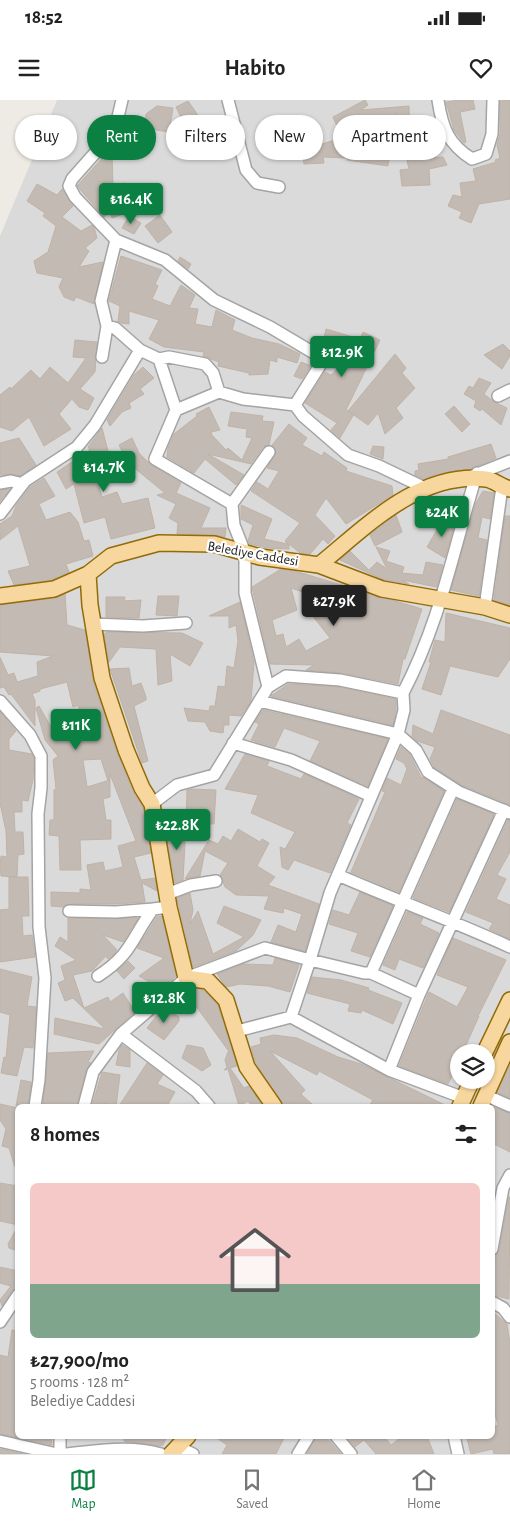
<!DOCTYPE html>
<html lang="en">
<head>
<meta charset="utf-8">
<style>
  :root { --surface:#fff; --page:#f6f6f6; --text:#222; --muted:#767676; --line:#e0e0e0; --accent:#0b8043 }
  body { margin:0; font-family:"Alegreya Sans",sans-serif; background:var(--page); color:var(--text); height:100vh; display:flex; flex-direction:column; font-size:19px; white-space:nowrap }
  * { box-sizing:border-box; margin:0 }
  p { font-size:16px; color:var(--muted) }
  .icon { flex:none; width:28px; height:28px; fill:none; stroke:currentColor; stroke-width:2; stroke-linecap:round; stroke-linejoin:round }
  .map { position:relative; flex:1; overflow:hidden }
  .details { position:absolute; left:15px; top:1004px; width:480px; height:335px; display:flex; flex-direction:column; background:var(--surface); border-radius:8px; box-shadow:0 1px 4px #0004 }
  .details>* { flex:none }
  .hud { position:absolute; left:15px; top:15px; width:480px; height:45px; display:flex; gap:10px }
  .tools { position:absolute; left:450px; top:944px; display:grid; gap:10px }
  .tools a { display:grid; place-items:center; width:45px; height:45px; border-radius:50%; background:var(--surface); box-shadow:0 1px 4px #0004; font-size:25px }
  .price { position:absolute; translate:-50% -42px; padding:0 11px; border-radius:5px; background:var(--accent); color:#fff; font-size:16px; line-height:32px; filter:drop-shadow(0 1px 2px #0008) }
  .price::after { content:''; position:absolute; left:50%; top:30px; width:15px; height:11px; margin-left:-8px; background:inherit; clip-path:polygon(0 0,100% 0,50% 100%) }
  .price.active { background:#222; color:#fff }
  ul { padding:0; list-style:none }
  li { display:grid; align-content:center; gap:10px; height:265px; padding:0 15px }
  li span { display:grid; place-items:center; height:155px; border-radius:8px; color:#555 }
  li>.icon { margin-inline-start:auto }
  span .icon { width:90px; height:90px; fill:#fffc; stroke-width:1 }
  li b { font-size:21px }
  h2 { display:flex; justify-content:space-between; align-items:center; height:60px; padding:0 15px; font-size:21px }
  .pill { padding:0 18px; border-radius:22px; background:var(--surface); box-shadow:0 1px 4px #0004; font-size:18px; line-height:45px }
  .pill.active { background:var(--accent); color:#fff }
  .status { display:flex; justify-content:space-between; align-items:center; height:35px; padding:0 25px; background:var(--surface); direction:ltr }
  .status svg { height:14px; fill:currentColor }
  header { display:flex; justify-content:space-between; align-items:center; height:65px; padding:0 15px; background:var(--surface); font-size:22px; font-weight:600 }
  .menu { display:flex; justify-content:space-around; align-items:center; height:70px; border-top:1px solid var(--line); background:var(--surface); font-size:14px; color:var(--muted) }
  .menu a { display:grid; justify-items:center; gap:2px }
  .menu .active { color:var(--accent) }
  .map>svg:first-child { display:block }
  .residential { fill:#dbdada; fill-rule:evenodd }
  .building { fill:#c3bab3; stroke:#bfb3a7; fill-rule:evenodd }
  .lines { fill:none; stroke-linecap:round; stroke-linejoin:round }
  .minor-casing { stroke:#a4a4a4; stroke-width:14 }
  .major-casing { stroke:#916b06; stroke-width:18 }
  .minor { stroke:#fff; stroke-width:11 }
  .major { stroke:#f8d79f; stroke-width:15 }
  .labels { text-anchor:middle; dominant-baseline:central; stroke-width:4.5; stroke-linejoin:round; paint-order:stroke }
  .street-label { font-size:14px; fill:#1d1d1d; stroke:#fff }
</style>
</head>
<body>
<div class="status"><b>18:52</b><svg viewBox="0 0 49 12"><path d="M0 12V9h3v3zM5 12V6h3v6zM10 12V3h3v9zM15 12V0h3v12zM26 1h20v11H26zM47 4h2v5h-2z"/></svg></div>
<header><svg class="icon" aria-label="menu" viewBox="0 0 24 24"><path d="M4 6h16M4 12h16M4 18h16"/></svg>Habito<svg class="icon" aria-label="heart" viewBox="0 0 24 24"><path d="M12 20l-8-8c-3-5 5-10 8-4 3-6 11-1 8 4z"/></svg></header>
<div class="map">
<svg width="510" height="1354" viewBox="0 0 510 1354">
  <rect width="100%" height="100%" fill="#eeebe4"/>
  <!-- residential -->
  <path class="residential" d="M57 0H510V1354H0V136ZM459 952H486V980H459ZM18 1006H492V1336H18Z"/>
  <!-- building -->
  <path class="building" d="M365 0 368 5 361 10 409 6 410 42 425 39 427 58 443 57 447 65 429 69 430 85 402 86 400 70 409 69 396 12 388 66 347 60V58L323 57 324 63 304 64 302 50 335 40V32L340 33 333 17Z
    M459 0H473L475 9 460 12 466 42 464 43 454 30 446 2Z
    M510 0V99L479 104 471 123 459 118 462 112 448 106 453 95 462 97 460 83 476 81 473 69 496 62 495 60 500 58 497 45 500 34V1Z
    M188 1 200 18 184 24 176 7Z
    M157 6 173 8 169 32 144 28 146 14Z
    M106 54H112L113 85 125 83 124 93 128 100 115 107 125 113 112 118 110 112 104 117 77 86Z
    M37 84 57 95 62 89 73 106 62 117 81 131 92 125 94 127 97 138 85 148 89 151 79 167 103 162 94 204 76 197 74 201 64 197 59 187 63 178 37 173 34 161 48 152 56 126 43 116 45 113 27 101Z
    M160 115 172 132 158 143 145 126Z
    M129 116 141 123 134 134 122 128Z
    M121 156 162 170 155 184 158 186 152 199 170 206 181 185 195 195 189 208 198 209 195 224 212 227 216 210 235 220 232 230 252 238 279 244 300 254 297 263 277 257V262L270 260 268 274 249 275V273L218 266 219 262 203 256 204 252 164 247 149 239 159 220 129 211V224L121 223 118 221 120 206 109 201Z
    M180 157 191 164 188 169 178 161Z
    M326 229 360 239 363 232 380 240 346 310 354 314 340 338 331 330 337 323 305 303 325 272 331 275 346 261 347 254 322 246Z
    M75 240 97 242 95 272 80 289 94 298 88 310 79 307 72 299 59 314 71 329 44 346 29 317 12 331 0 327V295L10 287 11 289 31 270 40 279 50 267 68 283 86 258 73 257Z
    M503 244 510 251V256L502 269 484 255Z
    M395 254 406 268 402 273 415 288 396 308 403 318 385 334 378 313 368 325 348 311Z
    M301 262 311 266 302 279 294 276Z
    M143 267 154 278 140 289 144 294 129 303 131 308 122 312 110 326 107 320 134 275Z
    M479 278 491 283 484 294 494 302 507 308 501 325 482 309 480 311 474 307 476 301 464 294 469 286 473 288Z
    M454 306 470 324 462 332 445 314Z
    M209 307 220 330 211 332 212 335 226 350 228 348 242 360 252 338 246 337 247 329 228 326 231 312 263 316 262 321 274 322 269 345 263 347 251 364 208 354 244 375 236 385 205 359 194 373 167 357 168 348 174 334 197 316 196 314Z
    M289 324 307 338 302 345 322 356 324 352 347 368 346 371 392 386 393 395 346 424 326 398 315 415 335 436 328 444 323 439 310 454 300 453 289 444V449L267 448 250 444 248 441 253 425 241 419V405L272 419 264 439 288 444 285 441 300 423 251 391 257 382 268 389 279 371 267 368 276 353 272 345Z
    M102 328 113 370 96 378 102 397 117 392 122 404 148 398 155 428 111 439 105 417 84 423 74 384 66 389 57 372 90 350 88 347Z
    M19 338 36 365 20 376 10 374 0 375V343Z
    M132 338 139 353 151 365 181 383 176 393 210 408 201 428H226L225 437 214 435 177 434 178 423 169 418 176 404 157 395 165 393 132 366 130 367 119 345Z
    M491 344 496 358 468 370 436 375 424 379 415 375V371L419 370 418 364 448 359V357Z
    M373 346 384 347 383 359 370 354Z
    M44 378 55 396 39 404 46 420 70 412 78 422 84 441 89 440 93 456 66 464 69 472 51 480 14 485 8 471 30 466 18 426 0 440V424L12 416 16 406 30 387Z
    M10 389 0 401V390Z
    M483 391 494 393 490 419 482 417 478 438 487 440 479 496 451 490 476 403Z
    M396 415 402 432 375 446 370 435Z
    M505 416H510V505L494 500Z
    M442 421 455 422 445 458 427 447Z
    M376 447 390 451 386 461 404 467 402 473 423 475 426 462 443 465 437 487 402 480 409 484 384 480 340 460 350 451 369 470 377 462 387 469Z
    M281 469 298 472 422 509 405 559H403L398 584 342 573 306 570 314 565 270 564 252 487ZM291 488 324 499 308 510 330 538 306 551 299 539 286 547 283 534 276 536 272 520 297 510Z
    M65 494 67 525 85 530 93 581 117 653 133 692 143 707 151 753 134 757 141 780 155 778 157 791 142 783 145 802 116 804H69L63 807 51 806V792L80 793V789L91 790 87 765 103 762 105 771 123 767 118 746 136 741 110 674V697L103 699 106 720H111V739L80 740 81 770H60L59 736 49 735 50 720H54V690L56 689 53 660 58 656 45 640 36 608 39 606 56 636 86 632 78 605 73 607 67 582 40 589V591L32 594 35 600V626L11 594 9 595 4 587 0 588V557L8 575 14 573 17 582 38 576 37 562 53 556 0 552V505L55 498ZM101 659 108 681 110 680 87 687 83 660Z
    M158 496H179L177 516 156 515Z
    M106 497H125L124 501 141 500 139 518 106 517Z
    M240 502 254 563 251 601 241 616 229 615V625H224L223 633 210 631 205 622 188 621 184 608 209 611 210 606H215L218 586 225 587 227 566 234 568 238 541 236 525 229 528V516H209Z
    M446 513 510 528V559L498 577 450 566 441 595 422 589 431 562H429L435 540 445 542Z
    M107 532 182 533 203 543 190 566 170 554 172 581 158 585 156 549 120 547 109 562 104 534Z
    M129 568 132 586 141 583 146 597V600L134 606 148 661 142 663 110 569Z
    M288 584 339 587 396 599V609L393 625 271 596Z
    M263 610 388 639 368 686 310 661 320 641 284 628 275 647 251 640 259 624 255 622Z
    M441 610 510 635V705L462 685 434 667 430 659 435 647 417 641 412 636 413 625 433 634Z
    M0 612 16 631 9 639V650L32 654 34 658 33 680 28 701 22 700V712H14L15 732H23L24 754 18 755 17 777 1 776 0 766 1 756 7 757 6 731 0 703Z
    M401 647 410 655 422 679V677L444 691 399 792 351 772 385 692 382 691 387 678 401 685 407 669 404 663 396 659Z
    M245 654 269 661 267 666 301 679 304 674 359 699 347 723 351 725 330 773 294 760 288 770 282 767 280 747 285 749 295 732 251 713 258 695 225 689Z
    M191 689 216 690 214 724 186 723 187 690Z
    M457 699 494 714 449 812 413 798Z
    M508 720H510V752L497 775 506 779 496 799 510 805V839L489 829 493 823 466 812Z
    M165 728H183L185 744 183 780 175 783Z
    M238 729 260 742 262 739 269 743 257 766 275 777 268 785 319 804 305 851 271 842 278 825 296 832 302 814 284 808 283 813 264 809 269 796 236 795 225 787 220 775 228 763 205 751 200 776 185 779 209 740 218 744 223 736 231 741Z
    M9 777H28L29 816H22L23 836 32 835 35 857 0 862V810L9 809Z
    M360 792 393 806 370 857 351 851 358 833 329 824 333 810 349 815Z
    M190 793 193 810 190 824 198 811 213 854 244 837 217 823 224 806 261 820 253 835 236 851 193 867 177 798Z
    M407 812 423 818 420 824 439 833 423 868 399 859 395 870 383 865Z
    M162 816 176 876 162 889 139 876 164 858 137 848 157 817Z
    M68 818H138L123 842 103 835 117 850 113 855 108 859 106 856 92 871 73 875 84 908 108 897 110 902 123 893 135 912 99 944 54 934 55 918 105 929 73 898 65 901 58 883 65 880 61 866 76 860 55 846 60 837 68 842Z
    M453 838 506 860 478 916H479L463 952H459V962L448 984 399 966 429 892 457 907 468 887 437 875Z
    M275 858 299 865 290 892 268 886 240 884 226 887 217 874 244 864 273 865Z
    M128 861 135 868 124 879 117 871Z
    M0 869 32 877 27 906 36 907 33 948 24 947 17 976 1 973 4 957 6 958 10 915 0 912Z
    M312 877 341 880 369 888 368 890 402 903 393 924 362 910 361 913 348 911 350 904 307 893Z
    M192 888 203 890 218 905 237 966 230 968 244 988 249 986 262 1005 260 1006H252L248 1001 239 1006 228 969 224 970 227 967 225 960 228 952 230 953 193 902 196 896 190 892Z
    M163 908 179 917V921L164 940 147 928Z
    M274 935 297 938 338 957 361 964 447 1006H369L373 1000 319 971 317 975 270 951 305 990 301 994 314 1006H283L256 963 251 947 261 944 260 938Z
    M122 945 130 950V967L116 965 119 950Z
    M187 945 203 948 211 965 202 971 182 958Z
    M94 951 88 962 91 963 86 970 77 1006H43L48 953Z
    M147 963 163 975 157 984 175 992 167 1006H119Z
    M510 965V998L497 992Z
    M102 972 120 975 116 1006 102 1003 101 1006H92Z
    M21 980 31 982 28 1006H16Z
    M0 1004 18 1008V1067H15L9 1048 2 1046 6 1029 0 1020Z
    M492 1007 510 1013V1052L492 1043Z
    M0 1083 18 1086V1125L0 1121Z
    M509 1097H510L509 1199 492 1195 493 1168 496 1155 499 1150Z
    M18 1126V1151L9 1148 8 1144Z
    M0 1167 18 1171V1188L12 1191 2 1206 0 1200 11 1186 0 1183Z
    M492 1211 507 1224 510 1243V1354H494L493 1349 471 1354 467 1339 492 1336V1327L498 1325 492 1303Z
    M12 1230 18 1231V1336H51L52 1345 0 1334V1255L8 1257Z
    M124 1336H167L163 1345 159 1346 124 1341Z
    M214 1336H285L276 1354H222L227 1345Z
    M316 1336H325L341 1354H307Z
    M384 1336 391 1345 403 1336H427L434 1354H376L364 1340 355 1347 347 1337Z
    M0 1349 23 1354H0Z"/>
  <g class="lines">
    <defs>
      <path id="minor" d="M122 0 113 38 95 53 72 79 69 86 75 97 116 140 165 160 214 200 270 227 324 259 339 258
        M228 0 246 70 257 83 279 87
        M438 0C442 27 448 44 472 59L486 54 492 34 493 0
        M107 226 115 228 140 250 159 259 169 257 205 264 213 273 219 292
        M102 257 107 226 101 201 116 140
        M159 259 176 310
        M498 296 510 290
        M295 305 303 316 348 355 379 366 425 388
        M295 305 324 259
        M472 376 510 361
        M0 383 11 381 23 384
        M232 404 155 359 176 310 219 292 243 299 295 305
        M0 414 25 381 77 347 95 325 140 250
        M485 507 502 387
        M93 524 143 526 186 523
        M268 587 245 493V453L234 425 232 404 269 352
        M403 593C441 520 453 450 477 373
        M0 601 30 635 41 656V688L38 714 39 827 45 878 39 980 35 1006
        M259 601 398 634 330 793 310 860 364 873H371L419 895
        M233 643 291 660 371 696
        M152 704 177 685 214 675 268 587 286 576 340 580 403 593 404 610 398 634 416 650 428 672 459 692 510 713
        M338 775C395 800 454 821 510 847
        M167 794 191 785 216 781
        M69 811 116 812 153 809
        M371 873 453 689
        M98 876C132 854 131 839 153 809L169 807
        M237 931 291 917 389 970
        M121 934 196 991 209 1006
        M464 998 389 970 419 895 504 710
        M494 999 510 1006
        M84 1006 93 972 121 934 186 878 265 848 310 860 291 917
        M492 1149 503 1088 510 1075
        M492 1202 503 1208 510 1217
        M0 1222 18 1195
        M336 1336 351 1354
        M454 1336 458 1354
        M0 1341 57 1354
        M178 1347 193 1354
        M60 1354V1336
        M66 1354C98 1351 129 1345 161 1354
        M298 1354 309 1336"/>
      <path id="major" d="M319 465C366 427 419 371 486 379 494 380 501 387 510 389
        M88 474 90 505 102 578 126 650 142 688 152 704 169 807 186 878 208 881 226 900 247 967 274 1006
        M0 496 54 489 88 474 111 456 159 443 214 444 260 457 319 465 382 489 485 507 510 515
        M485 952 510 900
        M460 1006 472 980
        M481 1006 510 942
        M171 1354 188 1336"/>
    </defs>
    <!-- minor casing -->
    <use href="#minor" class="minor-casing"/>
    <!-- major casing -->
    <use href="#major" class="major-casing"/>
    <!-- minor -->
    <use href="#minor" class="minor"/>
    <!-- major -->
    <use href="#major" class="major"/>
  </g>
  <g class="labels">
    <!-- street labels -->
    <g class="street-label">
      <text transform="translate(253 454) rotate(10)">Belediye Caddesi</text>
    </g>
  </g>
</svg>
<div class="tools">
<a><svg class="icon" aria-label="layers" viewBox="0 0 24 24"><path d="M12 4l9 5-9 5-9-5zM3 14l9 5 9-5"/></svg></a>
</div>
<b class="price" style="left:131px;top:125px">₺16.4K</b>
<b class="price" style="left:342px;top:278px">₺12.9K</b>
<b class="price" style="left:104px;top:393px">₺14.7K</b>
<b class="price" style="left:442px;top:438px">₺24K</b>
<b class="price active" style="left:334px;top:527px">₺27.9K</b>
<b class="price" style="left:76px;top:651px">₺11K</b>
<b class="price" style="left:177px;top:751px">₺22.8K</b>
<b class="price" style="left:164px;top:924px">₺12.8K</b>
<div class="hud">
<a class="pill">Buy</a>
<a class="pill active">Rent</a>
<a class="pill">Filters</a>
<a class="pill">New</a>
<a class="pill">Apartment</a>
</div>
<section class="details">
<h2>8 homes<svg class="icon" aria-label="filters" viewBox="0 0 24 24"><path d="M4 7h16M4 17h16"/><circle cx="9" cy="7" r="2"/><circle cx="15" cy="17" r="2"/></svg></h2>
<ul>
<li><span style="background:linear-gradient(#f6c9c9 65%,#7fa58c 0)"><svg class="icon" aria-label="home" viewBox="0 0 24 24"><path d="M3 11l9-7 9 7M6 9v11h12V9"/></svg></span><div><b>₺27,900/mo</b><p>5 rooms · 128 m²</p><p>Belediye Caddesi</p></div></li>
</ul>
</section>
</div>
<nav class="menu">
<a class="active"><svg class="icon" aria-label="map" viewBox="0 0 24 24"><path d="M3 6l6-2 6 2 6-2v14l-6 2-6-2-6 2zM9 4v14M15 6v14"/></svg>Map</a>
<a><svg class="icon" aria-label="saved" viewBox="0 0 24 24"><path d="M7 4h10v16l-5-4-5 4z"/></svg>Saved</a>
<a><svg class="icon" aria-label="home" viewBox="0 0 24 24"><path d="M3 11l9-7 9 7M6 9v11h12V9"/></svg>Home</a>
</nav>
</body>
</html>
